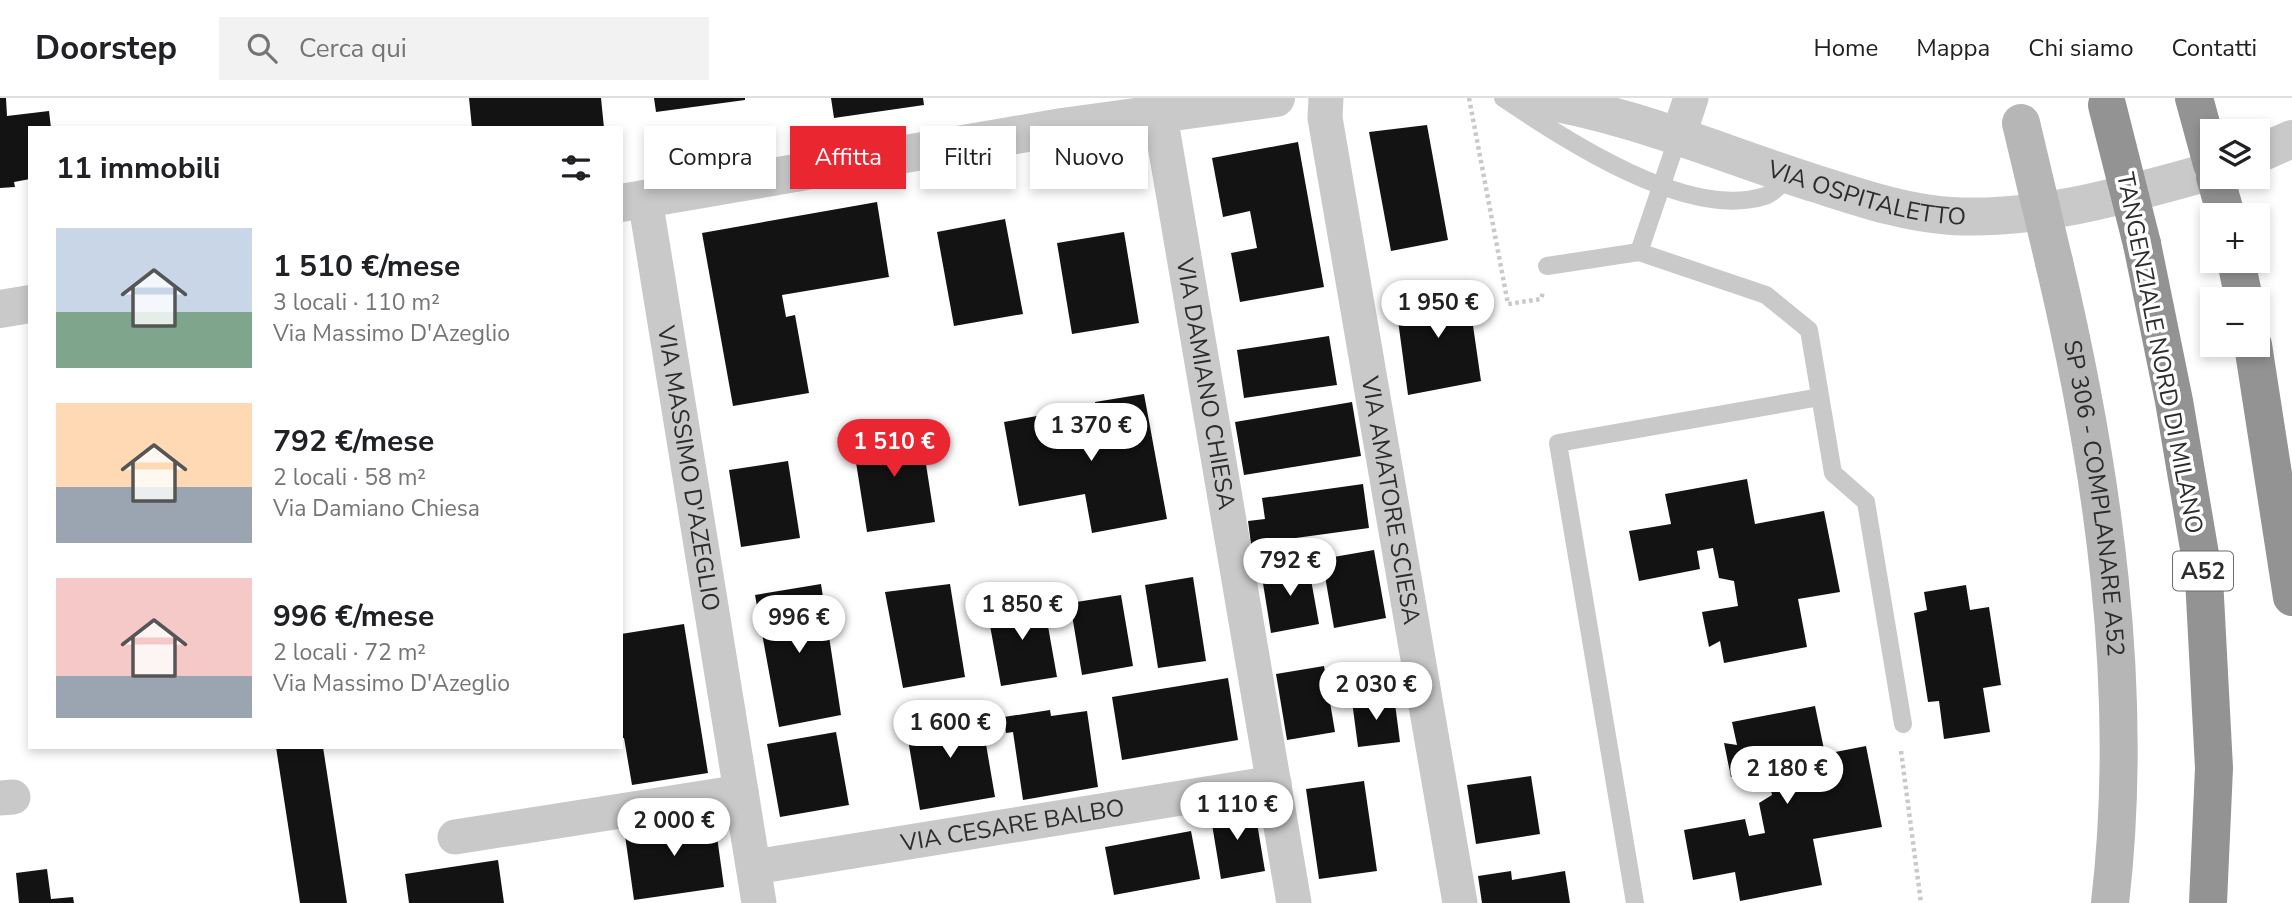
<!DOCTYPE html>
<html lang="it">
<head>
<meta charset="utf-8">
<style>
  :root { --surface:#fff; --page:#f2f2f2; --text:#202124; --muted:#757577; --line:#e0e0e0; --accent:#ea2630 }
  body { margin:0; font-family:"Nunito Sans",sans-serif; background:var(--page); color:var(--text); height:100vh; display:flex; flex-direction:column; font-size:26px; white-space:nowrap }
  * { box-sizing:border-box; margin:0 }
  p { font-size:23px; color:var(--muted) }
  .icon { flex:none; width:38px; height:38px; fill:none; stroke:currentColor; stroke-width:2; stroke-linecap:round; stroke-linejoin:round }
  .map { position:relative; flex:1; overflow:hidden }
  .details { position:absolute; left:28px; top:28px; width:595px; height:623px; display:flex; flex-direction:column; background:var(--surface); border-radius:0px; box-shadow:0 4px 10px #0003 }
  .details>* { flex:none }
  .top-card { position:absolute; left:644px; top:28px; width:665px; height:63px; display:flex; gap:14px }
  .fabs { position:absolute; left:2200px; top:21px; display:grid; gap:14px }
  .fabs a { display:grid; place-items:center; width:70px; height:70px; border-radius:0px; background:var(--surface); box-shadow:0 4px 10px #0003; font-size:35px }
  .price { position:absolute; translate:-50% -60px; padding:0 16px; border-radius:24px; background:#fff; color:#222; font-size:23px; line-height:46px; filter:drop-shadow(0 2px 4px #0008) }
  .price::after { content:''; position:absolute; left:50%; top:42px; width:21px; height:16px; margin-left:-10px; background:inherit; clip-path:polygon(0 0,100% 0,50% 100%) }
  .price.selected { background:var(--accent); color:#fff }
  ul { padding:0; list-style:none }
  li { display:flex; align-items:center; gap:21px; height:175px; padding:0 28px }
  li span { display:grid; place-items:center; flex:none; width:196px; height:140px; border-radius:0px; color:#555 }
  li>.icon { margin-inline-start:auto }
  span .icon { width:84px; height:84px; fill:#fffc; stroke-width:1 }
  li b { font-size:30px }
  h2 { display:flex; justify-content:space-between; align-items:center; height:84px; padding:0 28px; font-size:30px }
  .chip { padding:0 24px; border-radius:0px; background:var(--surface); box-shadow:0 4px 10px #0003; font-size:24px; line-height:63px }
  .chip.selected { background:var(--accent); color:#fff }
  header { display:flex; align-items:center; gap:42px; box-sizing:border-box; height:98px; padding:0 35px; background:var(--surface); border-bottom:2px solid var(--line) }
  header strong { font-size:33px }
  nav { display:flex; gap:38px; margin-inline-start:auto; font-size:24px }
  .search { width:490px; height:63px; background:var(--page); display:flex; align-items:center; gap:18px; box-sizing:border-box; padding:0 24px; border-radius:0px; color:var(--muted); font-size:26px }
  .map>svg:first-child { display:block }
  .building { fill:#131313 }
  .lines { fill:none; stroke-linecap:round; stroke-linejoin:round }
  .path { stroke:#c9c9c9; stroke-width:4.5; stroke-dasharray:3.5 3.5; stroke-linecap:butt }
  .service { stroke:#c9c9c9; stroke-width:18 }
  .minor { stroke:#c9c9c9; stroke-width:35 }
  .tertiary { stroke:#c9c9c9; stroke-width:38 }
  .secondary { stroke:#b6b6b6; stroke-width:38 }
  .motorway { stroke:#939393; stroke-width:38 }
  .secondary-bridge { stroke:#b6b6b6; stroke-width:38 }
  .motorway-bridge { stroke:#939393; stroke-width:38 }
  .labels { text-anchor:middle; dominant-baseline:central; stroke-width:7; stroke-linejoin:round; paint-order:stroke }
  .shield { fill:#fff; stroke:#6b6b6b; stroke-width:2 }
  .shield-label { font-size:23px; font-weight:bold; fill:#2c2c2c }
  .street-label { font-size:24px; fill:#2c2c2c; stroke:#fff }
</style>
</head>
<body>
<header>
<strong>Doorstep</strong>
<div class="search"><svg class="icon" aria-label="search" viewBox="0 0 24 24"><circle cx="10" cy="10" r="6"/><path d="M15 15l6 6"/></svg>Cerca qui</div>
<nav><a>Home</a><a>Mappa</a><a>Chi siamo</a><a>Contatti</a></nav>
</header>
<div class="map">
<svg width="2292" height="805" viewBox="0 0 2292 805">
  <rect width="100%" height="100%" fill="#fff"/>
  <!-- building -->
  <path class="building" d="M0 0H6L7 18 49 13 51 30H30V81L14 84 15 89 0 90Z
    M469 0H601L604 30H472Z
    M654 0H745V2L656 14Z
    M831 0H923L924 7 834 20Z
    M1427 27 1448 142 1391 153 1369 34Z
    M1298 44 1324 189 1240 204 1231 155 1257 150 1250 113 1223 119 1212 60Z
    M877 104 889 179 782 197 786 219 795 217 809 295 733 308 702 135Z
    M1005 121 1023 216 954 228 937 134Z
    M1124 134 1139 225 1072 236 1057 145Z
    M1467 186 1481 283 1408 297 1395 200Z
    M1329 238 1337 287 1244 300 1237 252Z
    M1144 296 1167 421 1092 435 1085 396 1019 408 1004 324 1048 316 1053 325 1098 317 1095 304Z
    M1352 304 1361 358 1244 377 1235 324Z
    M920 328 935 424 867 434 852 339Z
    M788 363 800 440 741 449 729 372Z
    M1747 381 1755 426 1824 413 1840 494 1798 501 1807 549 1724 565 1720 543 1709 549 1702 514 1738 508 1734 483 1719 480 1713 450 1697 453 1700 471 1639 483 1629 433 1671 426 1665 396Z
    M1363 386 1369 430 1251 446 1248 423 1265 421 1262 400Z
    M1374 452 1386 520 1334 530 1322 461Z
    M1308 465 1319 526 1271 535 1261 473Z
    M1193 479 1206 563 1158 570 1145 487Z
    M821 486 841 617 779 629 755 497Z
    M950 486 965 579 903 590 885 494Z
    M1966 487 1970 512 1989 509 2001 587 1983 590 1990 634 1944 641 1939 603 1928 604 1914 515 1927 512 1924 494Z
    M1121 497 1133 568 1082 577 1070 505Z
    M1043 500 1057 579 1001 588 987 511Z
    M684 526 708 675 632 687 624 640H621V536Z
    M1324 568 1335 634 1287 642 1276 576Z
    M1228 580 1238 642 1122 662 1112 599Z
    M1394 598 1400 644 1358 649 1352 603Z
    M1815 608 1825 656 1866 648 1882 729 1813 741 1822 787 1740 803 1735 774 1693 782 1684 732 1745 721 1749 738 1765 735 1759 705 1772 697 1767 673 1731 679 1724 645 1737 647 1732 624Z
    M980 611 995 699 920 712 905 624Z
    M1050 612 1051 618 1087 613 1098 689 1023 702 1013 634 1006 635 1004 619Z
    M836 634 849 707 780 719 767 646Z
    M276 649H323L347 805H300Z
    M1531 678 1540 736 1476 746 1467 687Z
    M1364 683 1377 773 1319 781 1306 691Z
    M1254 707 1265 773 1221 781 1210 714Z
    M714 717 724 789 634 802 624 730Z
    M1191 733 1200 781 1114 797 1105 749Z
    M498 762 504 805H409L405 776Z
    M47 771 51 801 73 799 74 805H19L16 775Z
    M1511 773 1512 782 1565 773 1570 805H1482L1478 778Z"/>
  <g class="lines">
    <!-- path -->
    <path class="path" d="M1469 0 1508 206 1541 201 1543 194
      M1901 653 1921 805"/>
    <!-- service -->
    <path class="service" d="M1503 0C1566 42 1687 123 1765 98 1774 95 1783 84 1790 78
      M1639 154 1766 197 1809 232 1833 375 1866 404 1903 626
      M1547 168 1639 154 1678 39
      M1635 805 1558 345 1820 299"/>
    <!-- minor -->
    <g class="minor">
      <path id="s1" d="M1157 0 1294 805"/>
      <path id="s2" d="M1326 0 1325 20 1460 805"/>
      <path d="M1678 39 1691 0"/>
      <path id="s3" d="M645 101 759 805"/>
      <path d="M0 700 13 699"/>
      <path d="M455 739 741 694"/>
      <path id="s4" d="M754 769 1274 685"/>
    </g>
    <!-- tertiary -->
    <g class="tertiary">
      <path id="s5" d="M1527 0C1627 14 1722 56 1817 86 1861 100 1905 115 1951 118 2039 123 2129 96 2212 73"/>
      <path d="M2258 56 2292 41"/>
      <path d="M621 105 1062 29 1276 0"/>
      <path d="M0 211 30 206"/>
    </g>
    <!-- secondary -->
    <path class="secondary" id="s6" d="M2054 164C2103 371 2135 592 2110 805"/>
    <!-- motorway -->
    <path class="motorway" d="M2215 79 2226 117
      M2142 146 2174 303 2204 480 2214 670 2208 805
      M2236 163 2244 201
      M2253 247 2292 499"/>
    <!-- secondary-bridge -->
    <path class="secondary-bridge" d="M2021 25 2054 164"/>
    <!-- motorway-bridge -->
    <path class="motorway-bridge" d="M2194 0 2212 66
      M2107 7 2142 146"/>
  </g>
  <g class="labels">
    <!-- shield labels -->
    <rect class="shield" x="2173" y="453.5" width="60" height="39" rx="5"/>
    <g class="shield-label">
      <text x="2203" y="473">A52</text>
    </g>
    <!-- street labels -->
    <g class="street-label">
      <text stroke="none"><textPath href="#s5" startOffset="354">VIA OSPITALETTO</textPath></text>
      <text transform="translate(2160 255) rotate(79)">TANGENZIALE NORD DI MILANO</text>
      <text stroke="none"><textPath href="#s1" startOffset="290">VIA DAMIANO CHIESA</textPath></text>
      <text stroke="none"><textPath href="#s3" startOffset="273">VIA MASSIMO D'AZEGLIO</textPath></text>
      <text stroke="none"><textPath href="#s6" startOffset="240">SP 306 - COMPLANARE A52</textPath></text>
      <text stroke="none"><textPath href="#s2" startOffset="408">VIA AMATORE SCIESA</textPath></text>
      <text stroke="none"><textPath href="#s4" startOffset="262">VIA CESARE BALBO</textPath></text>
    </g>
  </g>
</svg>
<div class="fabs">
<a><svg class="icon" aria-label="layers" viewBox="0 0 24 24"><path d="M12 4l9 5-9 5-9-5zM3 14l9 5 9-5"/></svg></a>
<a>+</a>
<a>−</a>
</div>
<b class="price" style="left:1438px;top:242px">1 950 €</b>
<b class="price" style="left:1091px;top:365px">1 370 €</b>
<b class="price selected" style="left:894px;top:381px">1 510 €</b>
<b class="price" style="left:1290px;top:500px">792 €</b>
<b class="price" style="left:1022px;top:544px">1 850 €</b>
<b class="price" style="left:799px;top:557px">996 €</b>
<b class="price" style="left:1376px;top:624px">2 030 €</b>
<b class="price" style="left:950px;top:662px">1 600 €</b>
<b class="price" style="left:1787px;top:708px">2 180 €</b>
<b class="price" style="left:1237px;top:744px">1 110 €</b>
<b class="price" style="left:674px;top:760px">2 000 €</b>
<div class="top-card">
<a class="chip">Compra</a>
<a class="chip selected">Affitta</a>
<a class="chip">Filtri</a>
<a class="chip">Nuovo</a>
</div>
<section class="details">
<h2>11 immobili<svg class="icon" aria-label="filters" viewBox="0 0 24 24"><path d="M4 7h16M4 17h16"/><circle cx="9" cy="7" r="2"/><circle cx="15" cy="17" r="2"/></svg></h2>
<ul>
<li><span style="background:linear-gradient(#c9d6e8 60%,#7fa58c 0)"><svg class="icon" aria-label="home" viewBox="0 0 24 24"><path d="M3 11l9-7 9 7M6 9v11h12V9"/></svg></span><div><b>1 510 €/mese</b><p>3 locali · 110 m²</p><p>Via Massimo D'Azeglio</p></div></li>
<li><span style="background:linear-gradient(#ffd9b3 60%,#9aa5b1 0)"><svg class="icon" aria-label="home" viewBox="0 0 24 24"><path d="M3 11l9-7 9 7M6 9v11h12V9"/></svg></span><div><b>792 €/mese</b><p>2 locali · 58 m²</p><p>Via Damiano Chiesa</p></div></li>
<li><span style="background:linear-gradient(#f6c9c9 70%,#9aa5b1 0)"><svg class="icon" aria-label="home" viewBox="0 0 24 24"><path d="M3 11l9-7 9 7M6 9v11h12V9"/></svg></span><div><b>996 €/mese</b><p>2 locali · 72 m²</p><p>Via Massimo D'Azeglio</p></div></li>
</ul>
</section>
</div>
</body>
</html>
